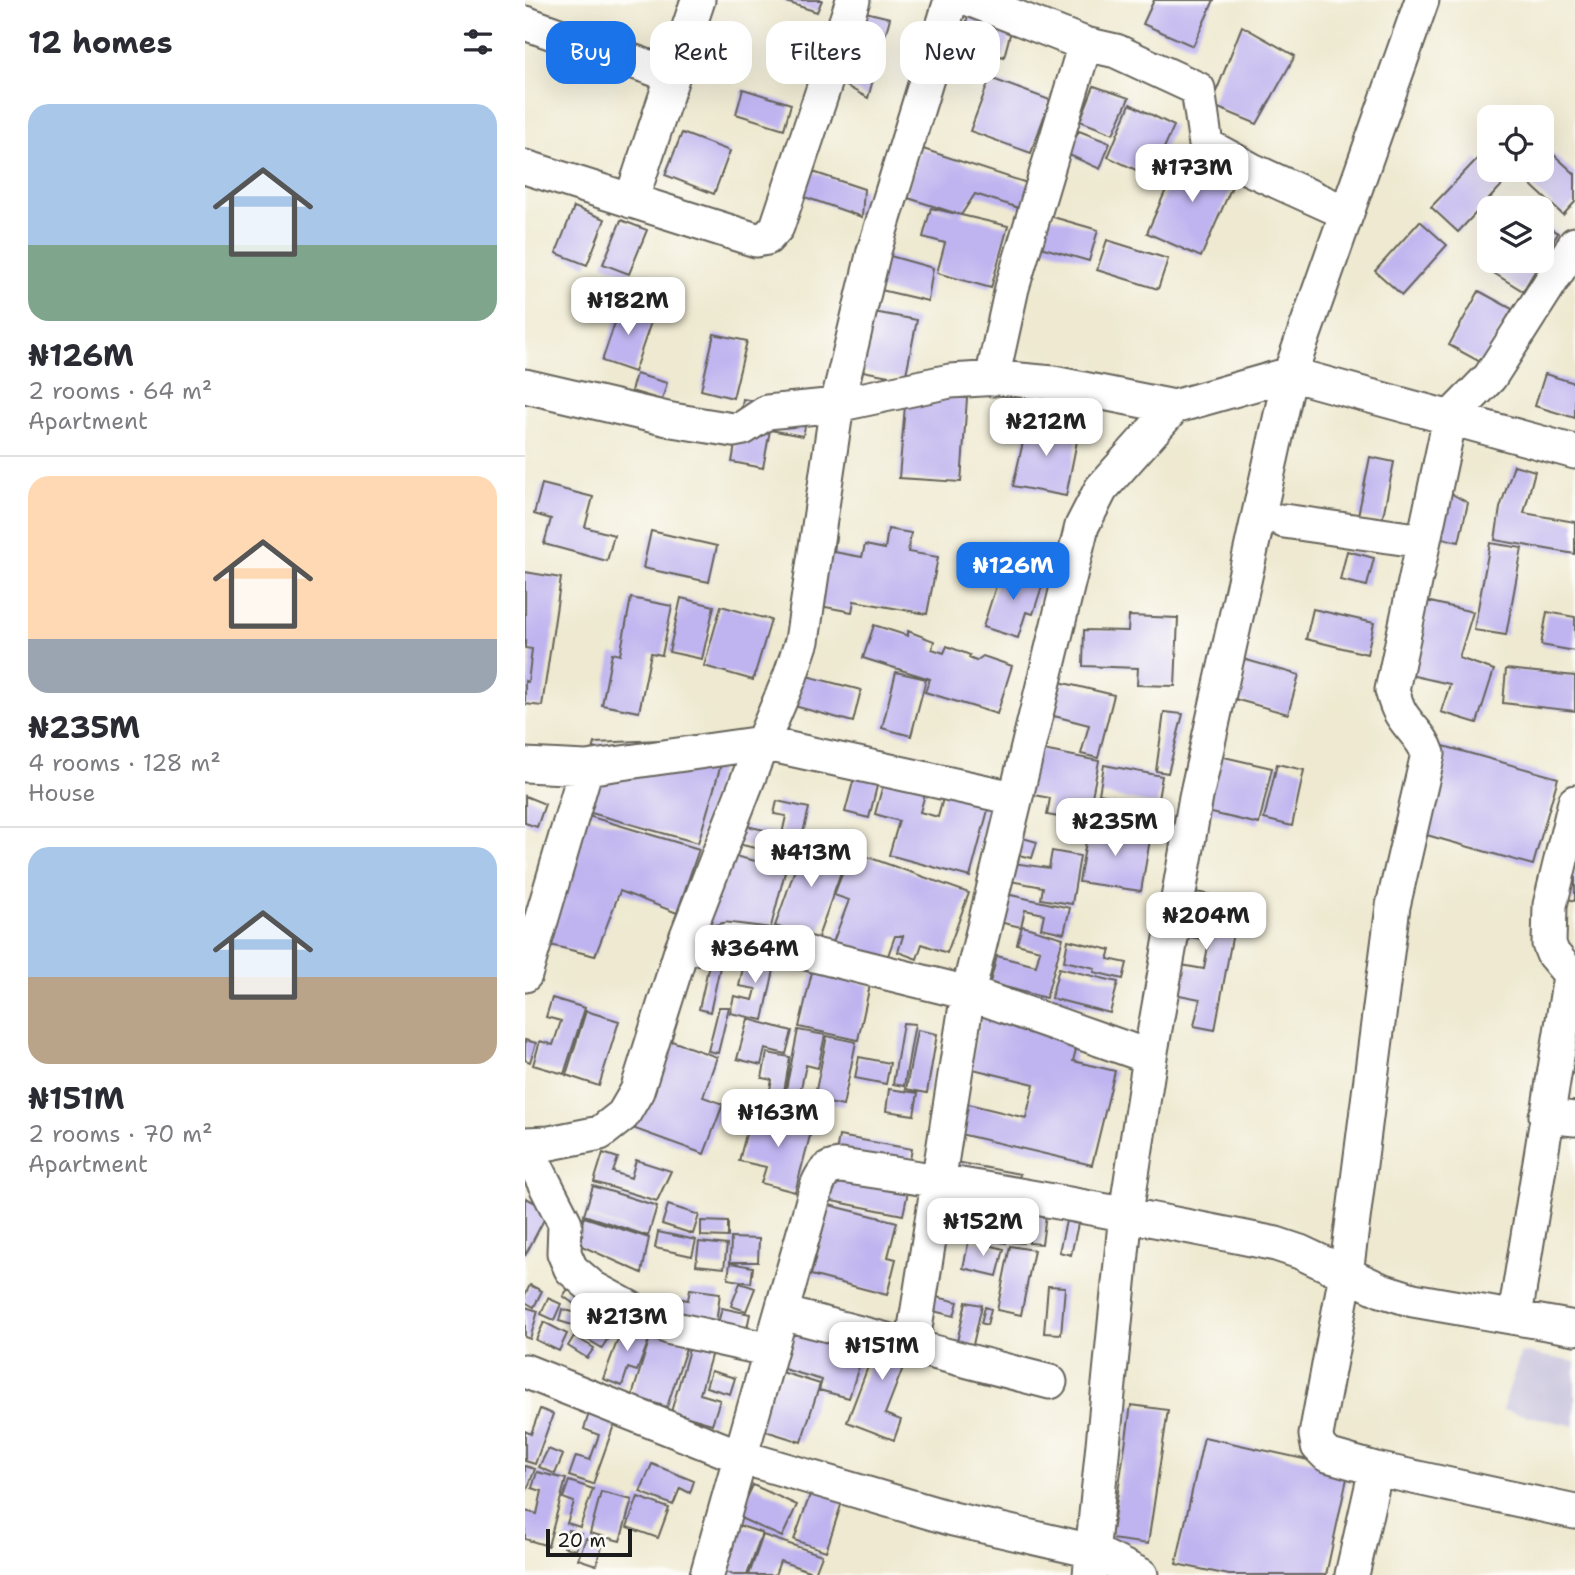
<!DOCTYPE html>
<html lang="en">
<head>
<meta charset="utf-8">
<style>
  :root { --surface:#fff; --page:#f7f7f7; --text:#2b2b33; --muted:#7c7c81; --line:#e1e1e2; --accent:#1a73e8 }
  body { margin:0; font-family:"Shantell Sans",sans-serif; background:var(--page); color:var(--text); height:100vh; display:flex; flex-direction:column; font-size:26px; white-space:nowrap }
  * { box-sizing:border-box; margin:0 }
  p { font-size:23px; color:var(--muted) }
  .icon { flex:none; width:38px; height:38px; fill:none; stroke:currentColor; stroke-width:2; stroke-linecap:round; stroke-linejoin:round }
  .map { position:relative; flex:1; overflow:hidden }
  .side { display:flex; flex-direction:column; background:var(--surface); width:525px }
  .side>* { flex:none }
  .guide { position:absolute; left:21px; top:21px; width:665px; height:63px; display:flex; gap:14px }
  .fabs { position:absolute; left:952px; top:105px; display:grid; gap:14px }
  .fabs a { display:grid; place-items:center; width:77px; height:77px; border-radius:14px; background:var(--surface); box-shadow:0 7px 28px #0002; font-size:35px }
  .scale { position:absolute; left:21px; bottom:18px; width:86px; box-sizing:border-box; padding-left:7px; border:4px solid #1c1c1c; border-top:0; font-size:19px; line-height:24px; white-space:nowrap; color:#1c1c1c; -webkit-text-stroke:5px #fdfcf7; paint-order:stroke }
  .price { position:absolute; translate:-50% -60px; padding:0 16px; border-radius:14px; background:#fff; color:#222; font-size:23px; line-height:46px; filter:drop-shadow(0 2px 4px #0008) }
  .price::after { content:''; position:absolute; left:50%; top:42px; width:21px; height:16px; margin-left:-10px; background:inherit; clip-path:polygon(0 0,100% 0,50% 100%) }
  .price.current { background:var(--accent); color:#fff }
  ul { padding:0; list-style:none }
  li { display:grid; align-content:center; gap:14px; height:371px; padding:0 28px }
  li+li { border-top:2px solid var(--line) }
  li span { display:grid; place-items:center; height:217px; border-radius:21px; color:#555 }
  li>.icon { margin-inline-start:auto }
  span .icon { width:126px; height:126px; fill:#fffc; stroke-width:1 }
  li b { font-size:30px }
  h2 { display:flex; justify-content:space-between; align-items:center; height:84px; padding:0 28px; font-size:30px }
  .pill { padding:0 24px; border-radius:21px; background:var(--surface); box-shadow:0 7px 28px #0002; font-size:24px; line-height:63px }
  .pill.current { background:var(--accent); color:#fff }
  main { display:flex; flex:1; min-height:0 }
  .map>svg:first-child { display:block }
  .industrial { fill:#c5c0db }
  .building { fill:#bfb4ef }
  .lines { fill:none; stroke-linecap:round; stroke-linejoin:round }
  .minor-casing { stroke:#66645b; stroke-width:37 }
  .minor { stroke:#fff; stroke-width:33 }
</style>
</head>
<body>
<main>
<section class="side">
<h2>12 homes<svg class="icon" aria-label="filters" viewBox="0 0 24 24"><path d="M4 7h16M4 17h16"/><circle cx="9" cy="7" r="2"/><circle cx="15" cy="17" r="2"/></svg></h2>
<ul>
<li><span style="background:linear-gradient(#a9c7e8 65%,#7fa58c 0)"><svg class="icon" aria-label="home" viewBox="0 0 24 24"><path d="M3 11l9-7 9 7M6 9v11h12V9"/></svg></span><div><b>₦126M</b><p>2 rooms · 64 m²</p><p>Apartment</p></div></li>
<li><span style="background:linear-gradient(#ffd9b3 75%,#9aa5b1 0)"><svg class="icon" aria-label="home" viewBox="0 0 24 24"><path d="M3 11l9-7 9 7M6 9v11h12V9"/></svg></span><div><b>₦235M</b><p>4 rooms · 128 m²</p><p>House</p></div></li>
<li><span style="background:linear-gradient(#a9c7e8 60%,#b9a48a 0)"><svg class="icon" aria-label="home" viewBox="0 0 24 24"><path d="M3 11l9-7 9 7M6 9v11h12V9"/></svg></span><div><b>₦151M</b><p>2 rooms · 70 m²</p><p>Apartment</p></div></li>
</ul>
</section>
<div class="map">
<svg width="1050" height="1575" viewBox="0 0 1050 1575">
  <rect width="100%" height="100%" fill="#fdfcf7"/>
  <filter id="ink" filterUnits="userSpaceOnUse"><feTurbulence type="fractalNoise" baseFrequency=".0143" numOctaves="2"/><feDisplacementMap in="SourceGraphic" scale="14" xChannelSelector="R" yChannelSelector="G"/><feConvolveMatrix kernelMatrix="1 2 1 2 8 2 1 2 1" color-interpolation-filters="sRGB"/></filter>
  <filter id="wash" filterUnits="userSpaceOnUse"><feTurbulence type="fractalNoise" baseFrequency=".00686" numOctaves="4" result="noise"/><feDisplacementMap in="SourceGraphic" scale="28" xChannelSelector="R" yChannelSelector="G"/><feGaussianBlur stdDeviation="1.57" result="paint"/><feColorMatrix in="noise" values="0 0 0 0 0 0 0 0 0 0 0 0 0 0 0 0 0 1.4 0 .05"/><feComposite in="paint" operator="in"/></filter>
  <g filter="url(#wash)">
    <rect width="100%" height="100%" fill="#eee9d0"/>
    <!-- industrial -->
    <path class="industrial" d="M996 1352 1050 1362V1426L977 1410Z"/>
    <g id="blocks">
      <!-- building -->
      <path class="building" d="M255 0H297L292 12Z
        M629 0H689L668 46 618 24Z
        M336 11 365 18 343 98 316 83Z
        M443 16 487 27 479 57 460 52 465 34 440 27Z
        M717 26 770 56 732 124 686 105Z
        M465 78 525 100 506 153 445 131Z
        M569 86 604 98 588 134 555 121Z
        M218 89 266 104 259 129 211 114Z
        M605 104 649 126 626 177 583 157Z
        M554 131 585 143 575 169 542 154Z
        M157 133 205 151 189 194 140 175Z
        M1017 144 1050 174V202L1038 215 991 171 1017 170Z
        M395 148 505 184 497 209 450 194 436 215 380 197Z
        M658 151 712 175 676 257 622 233Z
        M952 159 978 184 933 232 906 207Z
        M282 170 339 189 337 217 274 195Z
        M49 207 80 219 62 265 31 253Z
        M406 208 483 226 466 288 412 273 420 243 398 237Z
        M514 213 573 230 564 261 505 244Z
        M96 220 122 230 104 274 78 264Z
        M895 221 922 245 877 295 850 271Z
        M1017 223 1033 233 1017 260Z
        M582 240 643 259 633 289 572 270Z
        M351 252 408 268 403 301 343 287Z
        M973 261H1016L998 291 967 272Z
        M954 291 987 309 957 363 924 345Z
        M97 302 129 313 109 372 77 361Z
        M338 310 392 320 380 379 327 369Z
        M189 334 222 341 208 398 176 390Z
        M111 374 142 383 137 400 106 391Z
        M1020 374 1050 383V418L1010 406Z
        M381 393 442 398 436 482 374 478Z
        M218 399 283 411 278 436 245 430 238 468 207 462Z
        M503 420 554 431 541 496 488 486Z
        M845 457 869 462 857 521 833 516Z
        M989 465 1010 471 999 513 1050 522V554L970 540 975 508Z
        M17 484 68 497 60 527 89 535 82 561 19 544 26 519 9 514Z
        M918 489 943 503 934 542 908 536Z
        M363 529 386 533 383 552 413 557 402 614 329 601 327 612 285 604 298 534 311 537 309 552 337 557 340 545 360 549Z
        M126 531 192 546 184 582 118 568Z
        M965 543 997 548 981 635 949 630Z
        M822 551 849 558 842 586 815 580Z
        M477 567 519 580 508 614 501 612 493 638 458 627Z
        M0 572 36 578 17 706 0 704V681L3 682 7 649 0 648Z
        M106 598 147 606 137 655 126 653 114 712 77 705 87 653 95 655Z
        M156 598 189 606 177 659 144 652Z
        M897 600 948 612 934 658 969 670 952 723 916 712 925 684 880 674Z
        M196 606 246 620 228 680 179 666Z
        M788 609 849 623 842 654 781 639Z
        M1022 612 1050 617V651L1016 645Z
        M604 616 653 618 650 686 612 685 613 668 558 666 559 630 603 631Z
        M349 625 383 636V631L409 641 407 649 419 653 422 646 445 655 444 658 451 661 458 656 487 666 472 714 400 692 405 679 338 658Z
        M718 659 774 675 763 714 706 698Z
        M981 669 1050 676V711L978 703Z
        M371 672 401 679 386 736 357 728Z
        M270 673 336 690 328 722 262 704Z
        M522 679 589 695 573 758 556 754 564 725 529 716 524 736 509 732Z
        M639 712 658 714 643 773 631 771Z
        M135 740 198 758 173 843 52 809 70 743Z
        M915 745 1033 778 1008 865 891 832Z
        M508 748 574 761 562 822 522 815 525 798 499 793Z
        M336 752 359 758 344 818 320 812Z
        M366 755 408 766 395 812 413 817 425 772 470 784 445 877 364 855 374 821 350 814Z
        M690 755 747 768 734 824 678 811Z
        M752 764 779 770 767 826 739 819Z
        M579 765 637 776 632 805 574 794Z
        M0 796 20 804 12 827 0 823Z
        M252 801 284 808 272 858 209 843 213 824 257 834 261 816 249 814Z
        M53 813 174 849 152 913 95 891 70 956 13 942Z
        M564 824 626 834 616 891 554 882Z
        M494 837 512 842 507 858 489 854Z
        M281 838 323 852 292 940 250 926Z
        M326 851 444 893 422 953 397 944 392 959 373 952 378 936H370L360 964 307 945 324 900 309 895Z
        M527 851 555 856 547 904 516 899 518 887 485 881 488 863 524 868Z
        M209 856 261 868 242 942 181 925Z
        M1046 873 1050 874V901L1040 898Z
        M660 890 714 900 690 1030 669 1026 675 999 644 993 650 964 679 969 684 940 651 935Z
        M481 894 545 908 539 933 516 928 519 914 500 910 496 927 474 922Z
        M497 926 538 938 521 998 465 983 472 956 511 966 515 950 492 944Z
        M543 940 586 950 583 959 602 963 598 979 569 972 570 968 539 961Z
        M222 950 252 956 238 1020 205 1013 209 996 228 1000 231 989 214 986Z
        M186 955 197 958 185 1012 174 1009Z
        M534 968 593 982 585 1013 526 998Z
        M287 972 345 985 333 1040 274 1027Z
        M27 998 60 1008 39 1074 8 1065 15 1041 28 1045 36 1021 21 1017Z
        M194 1007H204L193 1053 183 1051Z
        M459 1007 556 1030 548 1061 590 1071 567 1165 431 1133 439 1103 501 1118 509 1084 444 1068Z
        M61 1011 94 1021 74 1086 41 1075Z
        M223 1019 267 1031 261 1054 240 1049 236 1065 212 1059Z
        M378 1023 390 1024 379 1086 368 1084Z
        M273 1030 300 1035 293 1068 281 1065 274 1097 260 1094Z
        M392 1030 412 1034 402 1093 381 1089Z
        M124 1033 192 1057 178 1097 198 1104 179 1154 91 1122Z
        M302 1036 331 1042 318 1106 289 1100Z
        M0 1040 11 1043 5 1062 0 1060Z
        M242 1053 265 1057 258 1097 244 1094 247 1080 237 1078Z
        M334 1057 365 1063 361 1084 330 1078Z
        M364 1089 393 1093 389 1115 361 1111Z
        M259 1113 289 1121 270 1192 236 1183 241 1167 214 1161 226 1115 257 1123Z
        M314 1136 387 1149 380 1186 384 1187 378 1215 302 1200Z
        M78 1153 93 1158 88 1172 106 1178 111 1160 146 1171 132 1201 69 1182Z
        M431 1162 495 1174 481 1243 412 1229Z
        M68 1186 132 1206 123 1236 59 1215Z
        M1 1198 24 1210 0 1256V1201Z
        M143 1205 174 1215 168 1234 137 1224Z
        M304 1205 372 1222 363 1257 371 1259 362 1295 286 1275Z
        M491 1209 503 1210 498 1243 487 1242Z
        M507 1213 521 1215 517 1244 504 1243Z
        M59 1217 124 1238 117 1273 50 1243Z
        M176 1221 203 1222V1237L176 1236Z
        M541 1221 553 1224 546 1255 534 1252Z
        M133 1232 171 1240 167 1256 130 1248Z
        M206 1238 234 1239 233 1262H205Z
        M444 1240 479 1249 472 1276 438 1268Z
        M174 1242 202 1245 199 1268 171 1265Z
        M485 1246 509 1250 496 1315 472 1310Z
        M205 1263 228 1267 226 1283 203 1279Z
        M215 1283 230 1288 221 1311 206 1306Z
        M5 1285 17 1291 9 1307 0 1302V1295Z
        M523 1286 540 1287 536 1334 519 1333Z
        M43 1289 65 1304 59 1311 38 1296Z
        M165 1289 195 1293 191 1324 154 1318 157 1299 163 1300Z
        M407 1296 433 1302 429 1316 404 1310Z
        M73 1297 92 1311 83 1323 64 1310Z
        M23 1298 36 1304 29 1320 16 1314Z
        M264 1301 347 1325 324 1398 294 1390 297 1380 245 1365Z
        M441 1302 457 1305 447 1349 431 1346Z
        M0 1307 13 1311 5 1339 0 1337Z
        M460 1307 466 1309 462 1325 456 1323Z
        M197 1308 225 1314 221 1333 192 1327Z
        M37 1309 58 1315 54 1327 34 1321Z
        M65 1319 86 1333 77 1348 55 1335Z
        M19 1322 42 1334 34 1351 11 1340Z
        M360 1322 391 1334 360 1414 376 1420 369 1440 322 1422Z
        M99 1323 127 1332 112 1371 103 1368 97 1386 78 1379Z
        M127 1331 163 1342 142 1407 107 1396Z
        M49 1336 69 1348 62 1358 43 1346Z
        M167 1339 189 1345 175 1394 195 1400 187 1424 146 1412Z
        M250 1370 295 1384 276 1442 231 1428Z
        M186 1371 210 1378 205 1394 181 1387Z
        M606 1405 643 1410 623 1544 586 1539Z
        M15 1409 28 1414 10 1464 0 1461V1431L6 1434Z
        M64 1413 90 1422 68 1484 44 1476 51 1456 65 1460 74 1435 59 1429Z
        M679 1437 824 1469 801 1575H704L651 1564Z
        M23 1449 38 1455 30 1474 14 1467Z
        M127 1464 169 1481 165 1493 155 1488 148 1505 115 1492Z
        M0 1466 10 1469 0 1495Z
        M12 1472 41 1479 23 1546 0 1539V1511L12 1514 17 1491 7 1488Z
        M44 1481 68 1489 55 1527 42 1523 49 1502 38 1498Z
        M228 1485 272 1505 257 1537 213 1517Z
        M287 1489 318 1499 301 1551 269 1540Z
        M76 1492 107 1500 95 1541 65 1533Z
        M113 1497 144 1508 133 1538 102 1527Z
        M204 1522 237 1533 222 1575H209L189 1568Z
        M43 1530 56 1533 51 1550 39 1547Z
        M238 1535 297 1555 290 1573 255 1561 250 1575H224Z
        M61 1538 78 1544 71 1565 53 1559Z"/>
    </g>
  </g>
  <g filter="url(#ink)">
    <use href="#blocks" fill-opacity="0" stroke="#66645b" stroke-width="2"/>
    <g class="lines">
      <defs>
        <path id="minor" d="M447 0 560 44 591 51 673 89 681 145 727 170 822 213
          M0 23 146 75
          M0 167 231 240 242 238 252 227 328 0
          M106 201 173 0
          M467 379 487 288 560 44
          M0 386 147 420 208 430 218 428 242 412 312 405 425 381 473 378 528 383 649 407 765 374 1050 452
          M759 521 898 541
          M0 765 61 768 237 743 489 798
          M156 951 202 940 257 947 443 993 625 1057
          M0 975 61 768
          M1021 1116 1050 1119
          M0 1144 25 1143 75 1133 98 1115 112 1091 156 951 237 743 265 677 277 641 312 405 349 251 426 0
          M0 1145 40 1223 39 1253 46 1269 68 1288 116 1314 146 1328 245 1350
          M257 1313 525 1382
          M990 1316 1044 983V973L1028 954 1024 944 1025 905 1050 802
          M387 1347 443 993 557 526 576 489 649 407
          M0 1371 216 1457 428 1519 567 1551 616 1575
          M851 1469 1050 1512
          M182 1575 292 1186C298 1172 301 1167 316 1166 462 1187 607 1215 751 1244L775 1252 856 1290 888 1300 1050 1328
          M565 1575 601 1213 625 1057 671 797 765 374 897 0
          M827 1575 851 1469 802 1455 793 1446 791 1435 821 1274 868 906 903 754C898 737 884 728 875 712 871 705 869 697 867 690L925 418 965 377 1050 244"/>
      </defs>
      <!-- minor casing -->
      <use href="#minor" class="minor-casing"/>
      <!-- minor -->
      <use href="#minor" class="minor"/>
    </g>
  </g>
</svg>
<div class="fabs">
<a><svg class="icon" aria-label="locate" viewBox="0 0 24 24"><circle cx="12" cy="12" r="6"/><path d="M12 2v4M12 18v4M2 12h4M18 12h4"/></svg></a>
<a><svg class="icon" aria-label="layers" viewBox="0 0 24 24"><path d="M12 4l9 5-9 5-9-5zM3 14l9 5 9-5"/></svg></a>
</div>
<div class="scale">20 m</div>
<b class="price" style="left:667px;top:204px">₦173M</b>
<b class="price" style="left:103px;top:337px">₦182M</b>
<b class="price" style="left:521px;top:458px">₦212M</b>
<b class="price current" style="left:488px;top:602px">₦126M</b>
<b class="price" style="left:590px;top:858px">₦235M</b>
<b class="price" style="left:286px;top:889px">₦413M</b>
<b class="price" style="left:681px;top:952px">₦204M</b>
<b class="price" style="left:230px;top:985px">₦364M</b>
<b class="price" style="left:253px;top:1149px">₦163M</b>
<b class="price" style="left:458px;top:1258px">₦152M</b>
<b class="price" style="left:102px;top:1353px">₦213M</b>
<b class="price" style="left:357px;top:1382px">₦151M</b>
<div class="guide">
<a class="pill current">Buy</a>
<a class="pill">Rent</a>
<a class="pill">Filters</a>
<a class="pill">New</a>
</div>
</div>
</main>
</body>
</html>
